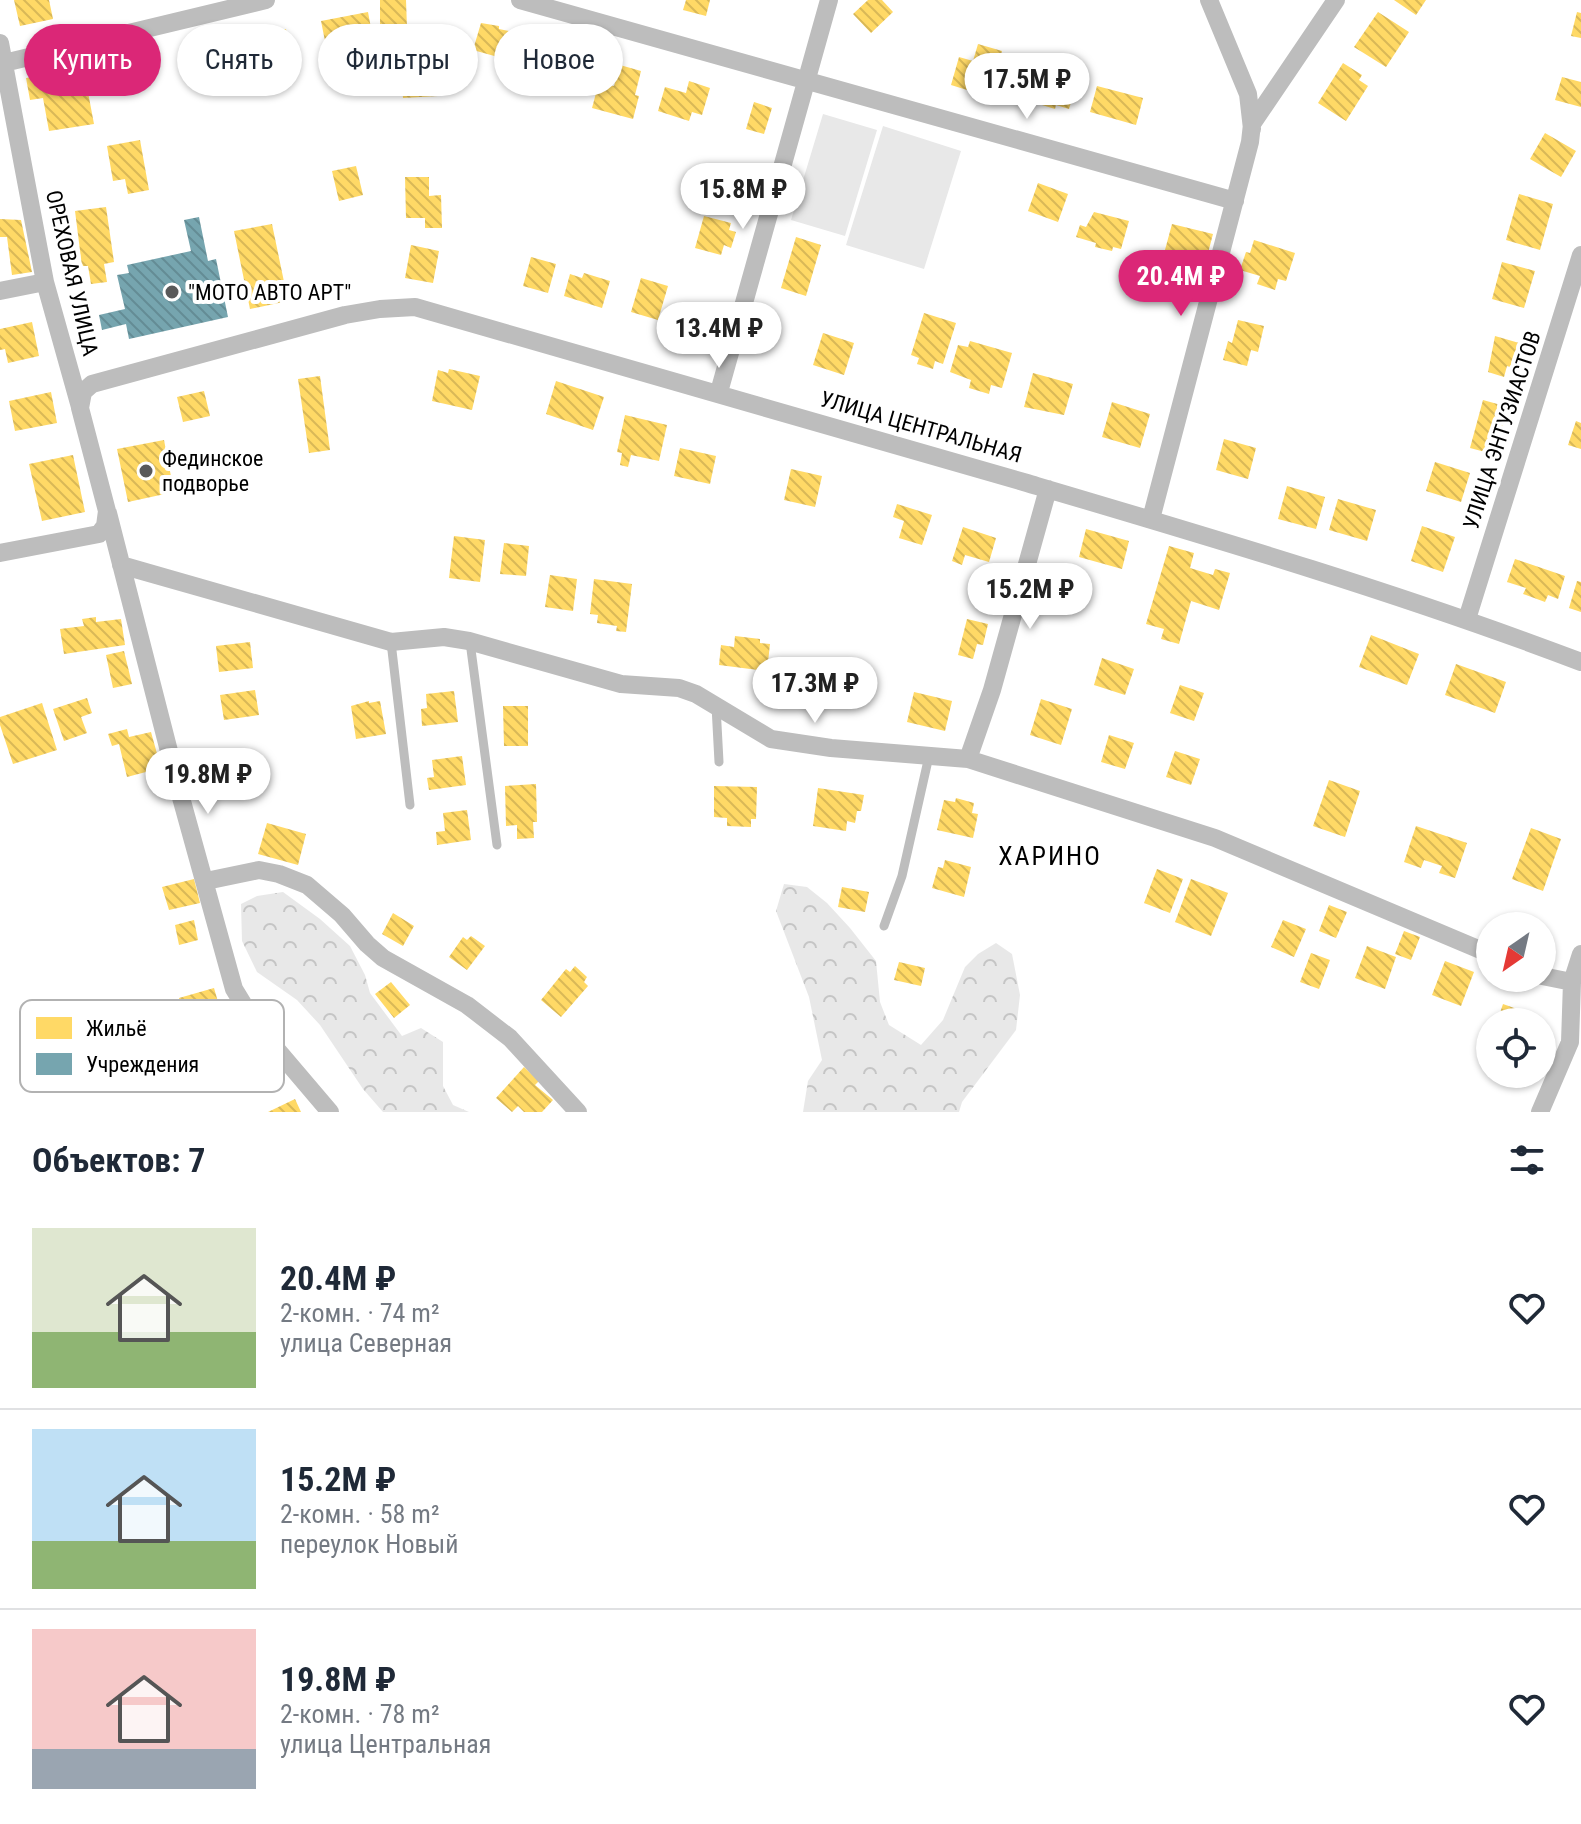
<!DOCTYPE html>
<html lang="ru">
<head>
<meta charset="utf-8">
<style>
  :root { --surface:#fff; --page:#f6f6f7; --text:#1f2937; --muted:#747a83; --line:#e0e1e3; --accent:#db2777 }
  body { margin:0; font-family:"Roboto Condensed",sans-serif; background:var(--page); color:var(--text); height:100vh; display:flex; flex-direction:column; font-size:30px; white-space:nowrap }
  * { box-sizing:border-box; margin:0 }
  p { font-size:26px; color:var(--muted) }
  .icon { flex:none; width:44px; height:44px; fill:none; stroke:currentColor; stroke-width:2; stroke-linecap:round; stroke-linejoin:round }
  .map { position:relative; height:1112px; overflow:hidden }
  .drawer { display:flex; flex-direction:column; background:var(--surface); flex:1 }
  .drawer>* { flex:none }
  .banner { position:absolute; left:24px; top:24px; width:800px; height:72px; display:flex; gap:16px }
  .needle { width:52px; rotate:214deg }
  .tools { position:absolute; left:1476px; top:912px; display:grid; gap:16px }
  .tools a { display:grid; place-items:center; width:80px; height:80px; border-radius:50%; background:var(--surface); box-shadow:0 2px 6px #0004; font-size:40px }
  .price { position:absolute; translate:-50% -68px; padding:0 18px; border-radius:28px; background:#fff; color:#222; font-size:26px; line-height:52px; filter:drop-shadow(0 2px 4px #0008) }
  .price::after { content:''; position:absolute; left:50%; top:48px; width:24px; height:18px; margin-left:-12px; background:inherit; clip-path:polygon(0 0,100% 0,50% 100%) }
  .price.active { background:var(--accent); color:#fff }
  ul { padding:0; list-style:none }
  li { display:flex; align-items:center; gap:24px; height:200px; padding:0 32px }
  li+li { border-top:2px solid var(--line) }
  li span { display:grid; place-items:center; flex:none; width:224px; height:160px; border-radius:0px; color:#555 }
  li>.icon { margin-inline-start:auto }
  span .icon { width:96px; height:96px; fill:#fffc; stroke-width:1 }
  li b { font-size:34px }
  h2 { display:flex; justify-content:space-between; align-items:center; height:96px; padding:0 32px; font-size:34px }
  .chip { padding:0 28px; border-radius:36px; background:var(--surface); box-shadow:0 2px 6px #0004; font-size:28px; line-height:72px }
  .chip.active { background:var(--accent); color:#fff }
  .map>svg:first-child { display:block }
  .forest { fill:url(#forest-crowns) }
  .pitch { fill:#e8e8e8 }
  .homes { fill:url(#homes-back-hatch) }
  .public { fill:url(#public-back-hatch) }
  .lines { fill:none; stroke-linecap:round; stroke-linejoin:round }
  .service { stroke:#bdbdbd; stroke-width:9 }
  .minor { stroke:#bdbdbd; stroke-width:18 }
  .poi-dot { fill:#595959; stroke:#fff; stroke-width:3 }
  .labels { text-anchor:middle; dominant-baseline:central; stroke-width:8; stroke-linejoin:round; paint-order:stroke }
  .street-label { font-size:22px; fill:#000; stroke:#fff }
  .poi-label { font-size:22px; fill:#000; stroke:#fff; text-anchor:start }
  .quarter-label { font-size:26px; letter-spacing:2px; fill:#000; stroke:#fff }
  .key { fill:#fff; stroke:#b2b2b2; stroke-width:2 }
  .key-label { font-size:22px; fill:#000 }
</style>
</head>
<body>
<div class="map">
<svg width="1581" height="1112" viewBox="0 0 1581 1112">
  <defs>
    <pattern id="forest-crowns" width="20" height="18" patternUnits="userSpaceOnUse" patternTransform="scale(2)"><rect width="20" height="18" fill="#e8e8e8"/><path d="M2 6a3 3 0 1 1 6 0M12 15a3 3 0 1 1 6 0" fill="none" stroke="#c5c5c5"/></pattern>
    <pattern id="homes-back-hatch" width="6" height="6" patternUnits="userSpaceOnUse" patternTransform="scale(2)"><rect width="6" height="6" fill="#ffd966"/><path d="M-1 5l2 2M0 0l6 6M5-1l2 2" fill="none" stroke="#d9b857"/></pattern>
    <pattern id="public-back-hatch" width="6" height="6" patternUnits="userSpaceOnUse" patternTransform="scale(2)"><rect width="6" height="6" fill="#76a5af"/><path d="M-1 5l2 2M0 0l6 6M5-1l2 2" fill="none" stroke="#648c95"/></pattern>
  </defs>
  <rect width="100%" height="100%" fill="#fff"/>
  <!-- forest -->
  <path class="forest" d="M784 884 807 887 827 903 850 928 876 961 880 1002 889 1025 921 1045 943 1020 965 967 978 954 996 943 1012 954 1020 995 1016 1030 962 1102 959 1112H803L808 1081 822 1060 809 997 776 911Z
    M283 892 320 919 350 946 365 975 370 993 402 1036 421 1028 443 1042V1086L453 1105 469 1112H383L363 1089 320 1025 297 1000 257 972 242 941 241 904 257 896Z"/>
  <!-- pitch -->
  <path class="pitch" d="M823 114 877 130 845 236 791 220Z
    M883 126 961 151 924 269 846 245Z"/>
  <!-- homes -->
  <path class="homes" d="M14 0H49L53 19 20 26Z
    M380 0H406L407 28H380Z
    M686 0H710L706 16 683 10Z
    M868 0H882L893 12 871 33 853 14Z
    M1394 0H1426L1416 15Z
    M368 12 373 39 344 45 345 53 333 56 327 51 321 21Z
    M1378 12 1409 32 1386 67 1354 47Z
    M1577 12 1581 13V38L1571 36Z
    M481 23 499 26V29L513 32 505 59 473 50Z
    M286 29 290 55 284 56 287 71 255 77 250 43 258 42 256 34Z
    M551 42 569 44 568 48 593 55 584 86 542 74Z
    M978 44 1002 51 992 88 970 81 967 90 951 85 959 57 973 61Z
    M431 53 432 59H443L444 82H437L438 96 403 98 400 59 414 58V54Z
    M1036 54 1058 61 1055 71 1078 78 1069 109 1056 105 1055 109 1042 105 1043 101 1024 96Z
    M215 60 218 74 203 77 199 63Z
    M1343 63 1362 75 1359 80 1368 86 1346 121 1318 103Z
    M620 65 641 71 635 95 639 96 633 119 592 108 599 82 614 86Z
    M71 71 74 89 87 87 94 124 49 131 43 98 30 100 26 78Z
    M1562 77 1581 82V107L1555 100Z
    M689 81 710 88 702 115 692 112 689 121 658 111 665 87 686 93Z
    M1097 86 1143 98 1136 125 1090 112Z
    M754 102 772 108 764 134 746 129Z
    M1545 133 1576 151 1561 177 1530 159Z
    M140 140 149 190 128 194 125 179 113 181 107 146Z
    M356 166 363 195 339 201 332 171Z
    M405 177H429V196L441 195 442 228H425V218H406Z
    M1038 183 1068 194 1058 222 1028 211Z
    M1519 194 1553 204 1540 250 1506 240Z
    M106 207 114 262 104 264 107 282 91 284 88 266H82L75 211Z
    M1094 212 1129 221 1121 249 1113 247 1112 251 1095 247 1096 243 1076 237 1080 225 1086 227Z
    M704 216 731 223 729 230 736 232 731 248 724 245 721 255 695 248Z
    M0 219 21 220 32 272 12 275 7 237H0Z
    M272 224 288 301 250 309 234 231Z
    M1172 224 1213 234 1203 272 1162 261Z
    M796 237 821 245 806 296 781 288Z
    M1254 240 1295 253 1286 281 1278 279 1275 290 1257 284 1260 276 1240 270 1246 252 1250 253Z
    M411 245 439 251 433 283 405 278Z
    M531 257 556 264 548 293 523 286Z
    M1502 262 1535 271 1524 308 1492 299Z
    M584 273 610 281 602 308 564 296 570 274 582 278Z
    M641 278 668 286 658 320 631 312Z
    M924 313 956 323 943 364 935 361 933 369 917 364 919 358 911 355Z
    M1238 320 1264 326 1258 352 1251 350 1247 366 1223 360 1228 341 1232 343Z
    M32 322 39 356 8 363 5 349 0 350V329Z
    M823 333 854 343 844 375 813 365Z
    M1495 336 1526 345 1519 370 1507 366 1504 377 1488 372Z
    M970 341 1012 353 1002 388 991 385 989 394 969 388 971 380 950 372 958 345 968 347Z
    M449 369 480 376 472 410 432 401 438 370 448 373Z
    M1033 373 1073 384 1064 415 1024 407Z
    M320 376 330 450 309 453 298 379Z
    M556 381 604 397 593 430 546 414Z
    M204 391 210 416 183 422 177 397Z
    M51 392 57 423 15 431 9 401Z
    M1483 400 1508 407 1499 439 1504 440 1501 450 1491 447 1489 453 1470 448Z
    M1112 402 1150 414 1140 448 1102 437Z
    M625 415 667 425 659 461 631 455 628 467 620 465 622 453 617 452Z
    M1576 421 1581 423V449L1568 445Z
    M1224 439 1256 448 1248 479 1216 470Z
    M164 440 174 492 128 502 117 449Z
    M680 448 716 456 710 484 674 476Z
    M73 455 85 512 42 521 29 464Z
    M1435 462 1470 473 1461 502 1426 491Z
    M791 469 822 476 815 507 784 500Z
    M1287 486 1325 497 1316 529 1278 519Z
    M1338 499 1376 510 1367 541 1329 530Z
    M897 504 932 515 922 545 899 538 904 521 893 517Z
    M1422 526 1455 537 1443 572 1411 561Z
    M963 527 996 538 989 562 965 555 962 565 952 561Z
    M1086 529 1129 541 1122 569 1079 557Z
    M454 536 485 540 480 582 449 578Z
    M504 543 529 546 526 576 500 574Z
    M1169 546 1194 553 1190 568 1213 575 1215 569 1230 573 1219 610 1191 601 1179 644 1161 639 1164 629 1146 624Z
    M1515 559 1565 576 1558 599 1548 595 1545 602 1523 594 1526 588 1507 582Z
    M550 575 577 579 573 611 545 607Z
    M594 579 632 584 626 632 616 631 617 626 597 623 598 615 590 614Z
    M1577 581 1581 582V612L1569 608Z
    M96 617V622L121 619 125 645 64 654 60 629 84 626 82 619Z
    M967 619 988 624 983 645 977 644 973 659 958 655Z
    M1371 635 1419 654 1407 685 1359 667Z
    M735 636 760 639V643L770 644 767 671 719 665 721 645 734 647Z
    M250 642 253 668 219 672 216 646Z
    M124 651 132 684 113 688 106 655Z
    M1102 658 1134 669 1125 695 1094 685Z
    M1456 664 1506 682 1495 713 1445 695Z
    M813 665 842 671 836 698 807 692Z
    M1180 685 1204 693 1194 721 1170 713Z
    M255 690 259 715 224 720 220 695Z
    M454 691 458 722 422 726 421 709 427 708 426 694Z
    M914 692 952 701 945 731 907 722Z
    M87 698 92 713 81 717 87 733 64 741 53 709Z
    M1041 699 1072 709 1061 745 1030 735Z
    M369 701V703L380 701 386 734 356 739 351 706Z
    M42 703 57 750 13 764 0 725V717Z
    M503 706H528V746H504Z
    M127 729 129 737 151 732 161 768 127 777 119 744 112 746 108 734Z
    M1109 735 1134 743 1125 769 1101 762Z
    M1175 751 1200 759 1191 785 1166 777Z
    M462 756 466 785 429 790 427 778 434 777 432 760Z
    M1329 780 1360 791 1345 837 1313 826Z
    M536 784 537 822H533L534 838 517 839V825L506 826 505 786Z
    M714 786 757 787 756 819H751V827L727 826V818L714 817Z
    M818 788 864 795 861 811H857L855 823 847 821 846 831 813 826Z
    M956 798 974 803 972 813 978 814 973 838 937 830 944 800 955 802Z
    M467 810 471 840 437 845 436 832 445 831 443 813Z
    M267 823 306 834 298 865 258 854Z
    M1416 826 1467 843 1455 878 1439 873 1442 866 1424 860 1421 868 1404 862Z
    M1531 828 1561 839 1543 891 1512 879Z
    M945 860 971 867 964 897 932 888 938 867 943 868Z
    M1157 869 1183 879 1170 913 1144 903Z
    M194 879 200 903 169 910 162 887Z
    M1191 879 1228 893 1211 936 1175 922Z
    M842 887 869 892 865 912 838 907Z
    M1329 905 1347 912 1336 938 1319 931Z
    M393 913 414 926 403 946 382 934Z
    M194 920 198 940 179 945 175 925Z
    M1283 920 1306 929 1294 957 1271 947Z
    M1404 931 1420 937 1411 960 1395 954Z
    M471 936 485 946 467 970 449 957 463 937 467 940Z
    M1367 946 1396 957 1385 989 1355 978Z
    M1311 953 1330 960 1319 989 1300 982Z
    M1445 961 1474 972 1461 1006 1432 995Z
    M899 962 925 968 921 986 894 980Z
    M575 966 587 977 584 982 588 986 561 1017 541 1000 566 969 570 972Z
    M391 982 410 1005 394 1018 375 994Z
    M214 988 223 1019 187 1028 179 998Z
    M1503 1004 1536 1016 1533 1022H1497Z
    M524 1067 539 1081 535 1085 553 1100 542 1112H524L518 1106 512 1112 496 1098Z
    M295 1099 301 1112H268Z"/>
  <!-- public -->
  <path class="public" d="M199 217 208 261 216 259 228 317 129 339 126 324 102 330 99 315 125 309 117 275 129 273 127 265 191 251 184 220Z"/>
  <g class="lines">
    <!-- service -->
    <path class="service" d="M391 642 410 805
      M470 642 497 845
      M716 706 719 762
      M884 926 902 876 929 756"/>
    <!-- minor -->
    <path class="minor" d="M520 0 1235 201
      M1209 0 1248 94 1252 129
      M0 43 45 282 80 407
      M4 63 266 0
      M0 291 45 282
      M719 392 829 0
      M108 513 180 794 234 989 256 1025 330 1112
      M1151 519 1250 142 1252 124 1336 0
      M0 553 99 534 105 526 107 511 80 408 83 392 92 384 345 315 380 309 415 307C620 364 824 423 1027 483 1213 538 1400 593 1581 662
      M121 565 391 642 444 637 469 641 621 684 679 688 696 694 771 739 831 748 968 759 1215 838 1490 954
      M1467 619 1581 255
      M968 759 992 690 1048 489
      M206 881 259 870 279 874 307 885 342 915 367 944 383 958 467 1005 510 1038 578 1112
      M1542 976 1572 982
      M1540 1112 1570 1042 1572 982 1581 954"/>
  </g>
  <!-- markers -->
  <g class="poi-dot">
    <circle cx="172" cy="292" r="8"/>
    <circle cx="146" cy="471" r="8"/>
  </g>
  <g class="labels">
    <!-- street labels -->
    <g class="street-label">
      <text transform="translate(72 273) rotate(77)">ОРЕХОВАЯ УЛИЦА</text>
      <text transform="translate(921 427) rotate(16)">УЛИЦА ЦЕНТРАЛЬНАЯ</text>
      <text transform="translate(1502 430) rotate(-72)">УЛИЦА ЭНТУЗИАСТОВ</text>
    </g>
    <!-- poi labels -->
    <g class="poi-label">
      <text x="188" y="292">"МОТО АВТО АРТ"</text>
      <text x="162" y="458">Фединское<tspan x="162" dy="25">подворье</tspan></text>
    </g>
    <!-- quarter labels -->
    <g class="quarter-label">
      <text x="1050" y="856">ХАРИНО</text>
    </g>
  </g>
  <!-- legend -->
  <rect x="20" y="1000" width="264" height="92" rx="12" class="key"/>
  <rect x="36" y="1017" width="36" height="22" fill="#ffd966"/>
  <rect x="36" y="1053" width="36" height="22" fill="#76a5af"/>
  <g class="key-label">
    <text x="86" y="1036">Жильё</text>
    <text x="86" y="1072">Учреждения</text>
  </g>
</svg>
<div class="tools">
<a><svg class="needle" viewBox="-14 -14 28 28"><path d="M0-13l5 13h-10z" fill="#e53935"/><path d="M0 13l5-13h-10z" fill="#747a83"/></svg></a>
<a><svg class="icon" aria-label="locate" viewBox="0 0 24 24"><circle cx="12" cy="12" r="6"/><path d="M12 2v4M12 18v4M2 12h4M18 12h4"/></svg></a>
</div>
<b class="price" style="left:1027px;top:121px">17.5M ₽</b>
<b class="price" style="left:743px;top:231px">15.8M ₽</b>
<b class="price active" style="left:1181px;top:318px">20.4M ₽</b>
<b class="price" style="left:719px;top:370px">13.4M ₽</b>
<b class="price" style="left:1030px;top:631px">15.2M ₽</b>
<b class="price" style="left:815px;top:725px">17.3M ₽</b>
<b class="price" style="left:208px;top:816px">19.8M ₽</b>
<div class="banner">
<a class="chip active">Купить</a>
<a class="chip">Снять</a>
<a class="chip">Фильтры</a>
<a class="chip">Новое</a>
</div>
</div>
<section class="drawer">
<h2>Объектов: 7<svg class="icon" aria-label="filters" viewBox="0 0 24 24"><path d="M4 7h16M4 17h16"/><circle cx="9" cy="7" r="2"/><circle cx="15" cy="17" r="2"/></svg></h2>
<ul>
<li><span style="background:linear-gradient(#dfe7d0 65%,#8fb573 0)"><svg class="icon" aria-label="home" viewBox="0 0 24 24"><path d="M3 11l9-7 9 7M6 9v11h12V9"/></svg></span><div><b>20.4M ₽</b><p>2-комн. · 74 m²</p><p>улица Северная</p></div><svg class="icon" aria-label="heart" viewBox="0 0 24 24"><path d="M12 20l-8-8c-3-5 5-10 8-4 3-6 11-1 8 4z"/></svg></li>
<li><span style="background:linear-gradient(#bfe0f5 70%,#8fb573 0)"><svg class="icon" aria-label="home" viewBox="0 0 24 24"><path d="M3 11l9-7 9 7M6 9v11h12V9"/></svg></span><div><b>15.2M ₽</b><p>2-комн. · 58 m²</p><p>переулок Новый</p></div><svg class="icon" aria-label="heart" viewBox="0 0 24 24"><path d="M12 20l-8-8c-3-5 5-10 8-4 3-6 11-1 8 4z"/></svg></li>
<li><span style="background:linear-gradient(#f6c9c9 75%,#9aa5b1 0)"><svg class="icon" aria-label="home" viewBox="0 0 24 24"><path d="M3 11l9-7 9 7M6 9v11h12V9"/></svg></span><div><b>19.8M ₽</b><p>2-комн. · 78 m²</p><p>улица Центральная</p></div><svg class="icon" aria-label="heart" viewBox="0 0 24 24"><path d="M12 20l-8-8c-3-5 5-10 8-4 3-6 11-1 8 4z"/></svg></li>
</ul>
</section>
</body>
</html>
